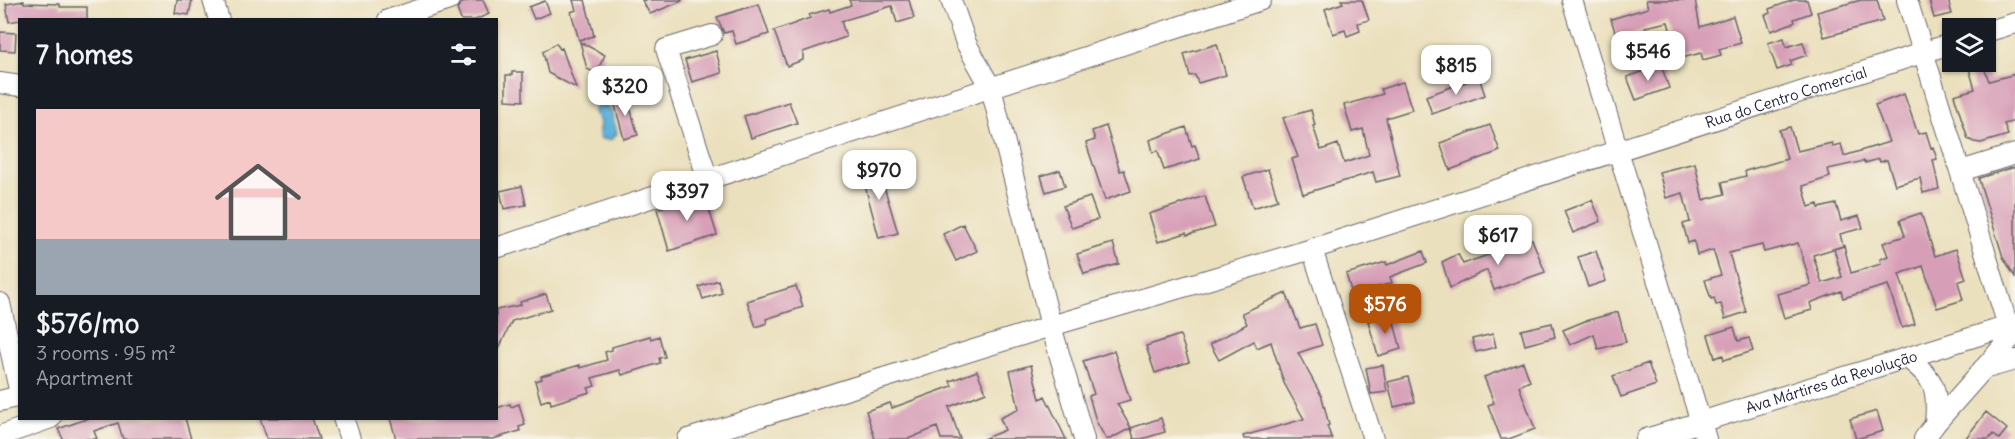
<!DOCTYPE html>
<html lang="en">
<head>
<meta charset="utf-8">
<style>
  :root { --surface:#171b24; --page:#242831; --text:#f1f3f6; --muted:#9ea1a6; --accent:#b45309 }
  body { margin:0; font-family:Delius,sans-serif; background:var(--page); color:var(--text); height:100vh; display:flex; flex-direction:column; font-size:22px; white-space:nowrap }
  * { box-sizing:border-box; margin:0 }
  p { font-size:20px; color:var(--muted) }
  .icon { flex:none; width:33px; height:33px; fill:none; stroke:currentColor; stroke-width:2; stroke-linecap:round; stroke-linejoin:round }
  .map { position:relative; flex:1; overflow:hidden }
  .details { position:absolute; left:18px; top:18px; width:480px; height:402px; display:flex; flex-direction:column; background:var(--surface); border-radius:0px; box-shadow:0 2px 4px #0004 }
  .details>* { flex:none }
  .controls { position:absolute; left:1942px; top:18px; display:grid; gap:12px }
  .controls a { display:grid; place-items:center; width:54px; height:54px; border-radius:0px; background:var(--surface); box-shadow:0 2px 4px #0004; font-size:30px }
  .price { position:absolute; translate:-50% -51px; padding:0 14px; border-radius:12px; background:#fff; color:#222; font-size:20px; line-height:39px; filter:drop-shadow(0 2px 3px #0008) }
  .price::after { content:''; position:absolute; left:50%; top:36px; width:18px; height:14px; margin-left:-9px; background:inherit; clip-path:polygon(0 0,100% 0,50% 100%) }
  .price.on { background:var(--accent); color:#fff }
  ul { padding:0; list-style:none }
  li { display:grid; align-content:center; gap:12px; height:318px; padding:0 18px }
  li span { display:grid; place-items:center; height:186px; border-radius:0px; color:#555 }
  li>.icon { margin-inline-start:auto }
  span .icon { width:108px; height:108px; fill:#fffc; stroke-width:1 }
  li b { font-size:26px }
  h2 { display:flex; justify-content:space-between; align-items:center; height:72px; padding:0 18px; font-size:26px }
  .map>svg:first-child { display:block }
  .water { fill:#5fb2db; stroke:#406a8b; stroke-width:1.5 }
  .building { fill:#d79fb7 }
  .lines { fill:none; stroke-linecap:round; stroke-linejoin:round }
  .minor-casing { stroke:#686468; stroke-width:22 }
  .minor { stroke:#fff; stroke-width:20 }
  .labels { text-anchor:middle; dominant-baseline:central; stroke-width:6; stroke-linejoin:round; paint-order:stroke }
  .street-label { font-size:15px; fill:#22223b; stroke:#f7f3e8 }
</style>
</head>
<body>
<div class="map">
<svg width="2015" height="439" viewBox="0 0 2015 439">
  <rect width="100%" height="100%" fill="#f7f3e8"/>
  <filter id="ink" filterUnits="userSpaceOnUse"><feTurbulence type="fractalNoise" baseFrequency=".0167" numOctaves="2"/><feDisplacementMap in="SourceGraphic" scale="12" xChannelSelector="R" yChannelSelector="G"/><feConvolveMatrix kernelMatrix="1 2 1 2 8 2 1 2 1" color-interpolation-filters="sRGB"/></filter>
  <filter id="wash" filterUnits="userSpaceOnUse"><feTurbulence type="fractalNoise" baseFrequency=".008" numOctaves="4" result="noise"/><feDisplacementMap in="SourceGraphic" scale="24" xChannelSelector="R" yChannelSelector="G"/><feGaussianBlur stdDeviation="1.35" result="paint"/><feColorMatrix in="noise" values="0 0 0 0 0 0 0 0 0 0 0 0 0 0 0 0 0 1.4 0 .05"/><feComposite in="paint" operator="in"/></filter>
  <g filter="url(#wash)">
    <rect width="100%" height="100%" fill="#ebe0bd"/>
    <!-- water -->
    <path class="water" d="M598 105 607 106 612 113 617 133 612 139C595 142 599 133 600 122L594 112 595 107Z"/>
    <g id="blocks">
      <!-- building -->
      <path class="building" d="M177 0H192L189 15 175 13Z
        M470 0H483L489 14 475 20H461L457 9 460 4Z
        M573 0H585L594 36 579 40 571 12 576 10Z
        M642 0H682V1L650 14Z
        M849 0H909L914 18 897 23 892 6 841 21 846 37 803 52V60L787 66 774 31 810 18 809 15 829 9 830 12 851 5Z
        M1341 0H1362L1369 20 1358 23 1360 31 1347 36 1345 30 1333 34 1325 9 1343 3Z
        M1646 0H1695L1700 27 1733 16 1741 43 1719 49 1721 55 1703 60 1701 53 1678 59 1668 22 1645 27 1646 29 1617 38 1611 19 1648 8Z
        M1794 0H1807L1811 13 1794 19 1795 22 1771 31 1765 15 1770 13 1769 9Z
        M1861 0H1877L1883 21 1824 37 1817 12Z
        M1929 0H1948L1952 14 1934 18Z
        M24 1V3L60 4V7H87V19L37 20V17L9 22 6 4Z
        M545 1 550 13 534 19 529 7Z
        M759 4 769 34 736 44 732 31 724 33 717 17Z
        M0 32 16 33 15 51 0 50Z
        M1784 38 1786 47 1803 42 1807 55 1790 61 1792 65 1777 70 1768 43Z
        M580 42 605 55 596 73 587 69Z
        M556 43 560 49 562 48 576 88 548 73 543 52Z
        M1217 44 1226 75 1198 83 1195 75 1190 76 1184 54Z
        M716 51 722 73 692 82 685 60Z
        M1967 62H1982L1989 81 2015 74V121L2004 124 2008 135 1981 143 1974 142 1968 139 1954 95 1975 89Z
        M1661 65 1669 88 1636 100 1627 77Z
        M512 72H523V101L506 100V75H512Z
        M1479 77 1485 95 1432 114 1426 96Z
        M1403 82 1412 110 1386 118 1400 176 1376 182 1373 172 1303 194 1292 159 1298 157 1283 118 1311 110 1315 125 1313 126 1321 150 1338 144 1344 163 1369 155 1363 129 1352 132 1344 105 1383 94 1381 89Z
        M626 94 638 135 624 139 613 98Z
        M1904 94 1918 134 1926 132 1931 148 1933 147 1937 159 1933 160 1939 189 1923 193 1920 178 1895 185 1887 160 1880 162 1879 159 1865 163 1864 161 1828 169 1830 177 1803 186 1809 207 1818 204 1819 208 1836 204 1841 221 1859 216 1863 228 1840 234 1843 246 1813 255 1822 283 1842 277 1834 249 1844 246 1851 273 1881 264 1880 259 1888 256 1883 243 1905 236 1900 220 1921 213 1935 256 1956 249 1966 279 1958 282 1963 300 1937 308 1923 266 1899 274 1915 324 1902 328 1888 285 1843 298 1841 291 1810 303 1812 310 1784 318 1777 294 1811 285 1798 243 1764 252 1762 245 1729 253 1746 312 1725 319 1721 304 1716 305 1714 298 1711 299 1705 280 1721 275 1713 250 1697 255 1694 241 1688 243 1683 224 1690 222 1683 193 1666 198 1659 172 1695 163 1703 200 1725 194 1722 182 1746 176 1745 171 1787 159 1779 130 1790 127 1797 151 1832 143 1833 146 1841 144 1844 156 1889 142 1875 105Z
        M789 102 797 123 751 138 744 116Z
        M1490 125 1500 151 1450 170 1440 143Z
        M1106 126 1120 171 1124 170 1131 191 1105 200 1086 143 1095 140 1092 131Z
        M1186 127 1192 146 1195 145 1200 159 1164 170 1158 151 1153 152 1150 140Z
        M877 163 898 233 879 238 860 167Z
        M2015 167V277L2003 257 1979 180V178Z
        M1268 169 1278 200 1253 208 1243 177Z
        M1060 170 1065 186 1046 192 1041 176Z
        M522 186 526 205 504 209 500 191Z
        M704 193 717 235 669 251 657 209Z
        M1205 196 1215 227 1187 235 1186 233 1158 242 1149 214Z
        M1090 197 1098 219 1072 228 1063 206Z
        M1592 200 1601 221 1573 233 1564 211Z
        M963 224 977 251 956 261 943 234Z
        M1532 239 1545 272 1494 290 1487 270 1450 288 1442 262 1458 254 1463 264Z
        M1113 243 1119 264 1084 274 1077 254Z
        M1423 251 1427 263 1390 277 1392 283 1352 294 1346 274 1386 262 1387 265Z
        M1596 251 1606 281 1588 287 1578 257Z
        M718 280 722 293 703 299 699 287Z
        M796 286 803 307 766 319 767 323 756 327 747 301Z
        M1286 293 1300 328 1315 324 1322 345 1298 353 1322 397 1329 425 1327 426 1332 439H1244L1243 436 1304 419 1284 383 1271 342 1257 348 1254 341 1219 360 1210 344 1247 324 1242 313Z
        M546 294 551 309 512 321 496 355V310L521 305 520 302Z
        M1408 297 1414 311 1394 319 1388 304Z
        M1618 312 1626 342 1598 349 1594 334 1570 345 1563 330 1585 321Z
        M1392 315 1401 349 1378 356 1368 321Z
        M1552 323 1555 337 1525 345 1521 330Z
        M1734 327 1738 341 1749 338 1753 351 1724 360 1723 355 1715 358 1708 335Z
        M1493 334 1496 347 1476 352 1472 339Z
        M1180 335 1189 362 1155 373 1146 346Z
        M650 336 651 339 659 336 665 357 659 358 660 363 622 375 620 370 592 378 595 386 588 388 590 392 551 404 550 399 541 402 535 381 542 379 541 376 580 365V368L607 360 605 352 612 350V347Z
        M1114 351 1130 400 1117 404 1131 428 1110 439H1106L1096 421 1089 396 1094 394 1083 361Z
        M1523 362 1530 381 1519 386 1535 429 1509 439H1501L1488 405 1494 403 1484 377Z
        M1648 363 1656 385 1621 397 1613 376Z
        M1031 365 1040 399 1045 396 1066 439H983L1005 430 1000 418 1019 409 1010 371Z
        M1383 365 1387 392 1371 394 1366 368Z
        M977 371 986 392 949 407 960 439H941L937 427 908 439H875L866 411 890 403 892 408 952 386 950 381Z
        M1408 377 1415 402 1394 407 1388 382Z
        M510 404 511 407 519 404 525 425 519 427 520 431 493 439H396L390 418H496V408Z
        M1877 411 1883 431 1856 439 1850 419Z
        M1986 412 2007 429 1999 439 1993 434 1989 439H1965Z
        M89 418H185L191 439H123L118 423 94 431 97 439H63L58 429Z
        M260 418H312L319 439H267Z
        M1161 418 1165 432 1142 439H1134L1131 428Z"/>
    </g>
  </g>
  <g filter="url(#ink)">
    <use href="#blocks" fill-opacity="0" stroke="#686468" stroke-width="1.5"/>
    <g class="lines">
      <defs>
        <g id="minor">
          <path d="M213 0 219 20"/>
          <path d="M951 0 966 43 991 88 1051 326 1084 439"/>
          <path d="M1572 0 1706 439"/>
          <path d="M1907 0 2008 326"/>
          <path d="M388 20 449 0"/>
          <path d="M1986 32 2015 23"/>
          <path d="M0 83 20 86"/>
          <path d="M1961 171 2015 154"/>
          <path d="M708 180 666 49 712 35"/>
          <path d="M496 248 1261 0"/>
          <path d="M1312 249 1373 439"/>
          <path d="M0 303 20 394"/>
          <path d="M1907 358C1936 379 1938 390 1935 424"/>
          <path d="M1983 369 2015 360"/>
          <path d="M0 401 20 396"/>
          <path d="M343 418 350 439"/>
          <path d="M0 436 51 418"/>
          <path id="s1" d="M688 439 1051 326 1312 249 1953 43"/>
          <path id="s2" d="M1646 439 2015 324"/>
          <path d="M1924 439 1935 424 2015 333"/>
        </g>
      </defs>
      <!-- minor casing -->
      <use href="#minor" class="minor-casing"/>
      <!-- minor -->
      <use href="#minor" class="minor"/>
    </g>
  </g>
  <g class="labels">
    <!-- street labels -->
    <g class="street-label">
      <text stroke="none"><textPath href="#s1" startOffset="1150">Rua do Centro Comercial</textPath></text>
      <text stroke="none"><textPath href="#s2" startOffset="194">Ava Mártires da Revolução</textPath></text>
    </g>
  </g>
</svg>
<div class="controls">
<a><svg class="icon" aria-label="layers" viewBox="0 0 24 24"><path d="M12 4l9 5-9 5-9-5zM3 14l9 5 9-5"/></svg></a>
</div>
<b class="price" style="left:1648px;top:82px">$546</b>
<b class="price" style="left:1456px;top:96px">$815</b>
<b class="price" style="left:625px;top:117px">$320</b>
<b class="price" style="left:879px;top:201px">$970</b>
<b class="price" style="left:687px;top:222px">$397</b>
<b class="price" style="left:1498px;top:266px">$617</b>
<b class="price on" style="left:1385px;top:335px">$576</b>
<section class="details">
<h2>7 homes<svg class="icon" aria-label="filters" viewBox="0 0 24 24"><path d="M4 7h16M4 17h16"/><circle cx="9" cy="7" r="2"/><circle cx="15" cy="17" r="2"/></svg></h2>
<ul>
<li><span style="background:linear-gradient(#f6c9c9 70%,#9aa5b1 0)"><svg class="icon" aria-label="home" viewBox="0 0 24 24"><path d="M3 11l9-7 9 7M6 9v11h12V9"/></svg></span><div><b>$576/mo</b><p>3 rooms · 95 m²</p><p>Apartment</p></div></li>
</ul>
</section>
</div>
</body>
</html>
